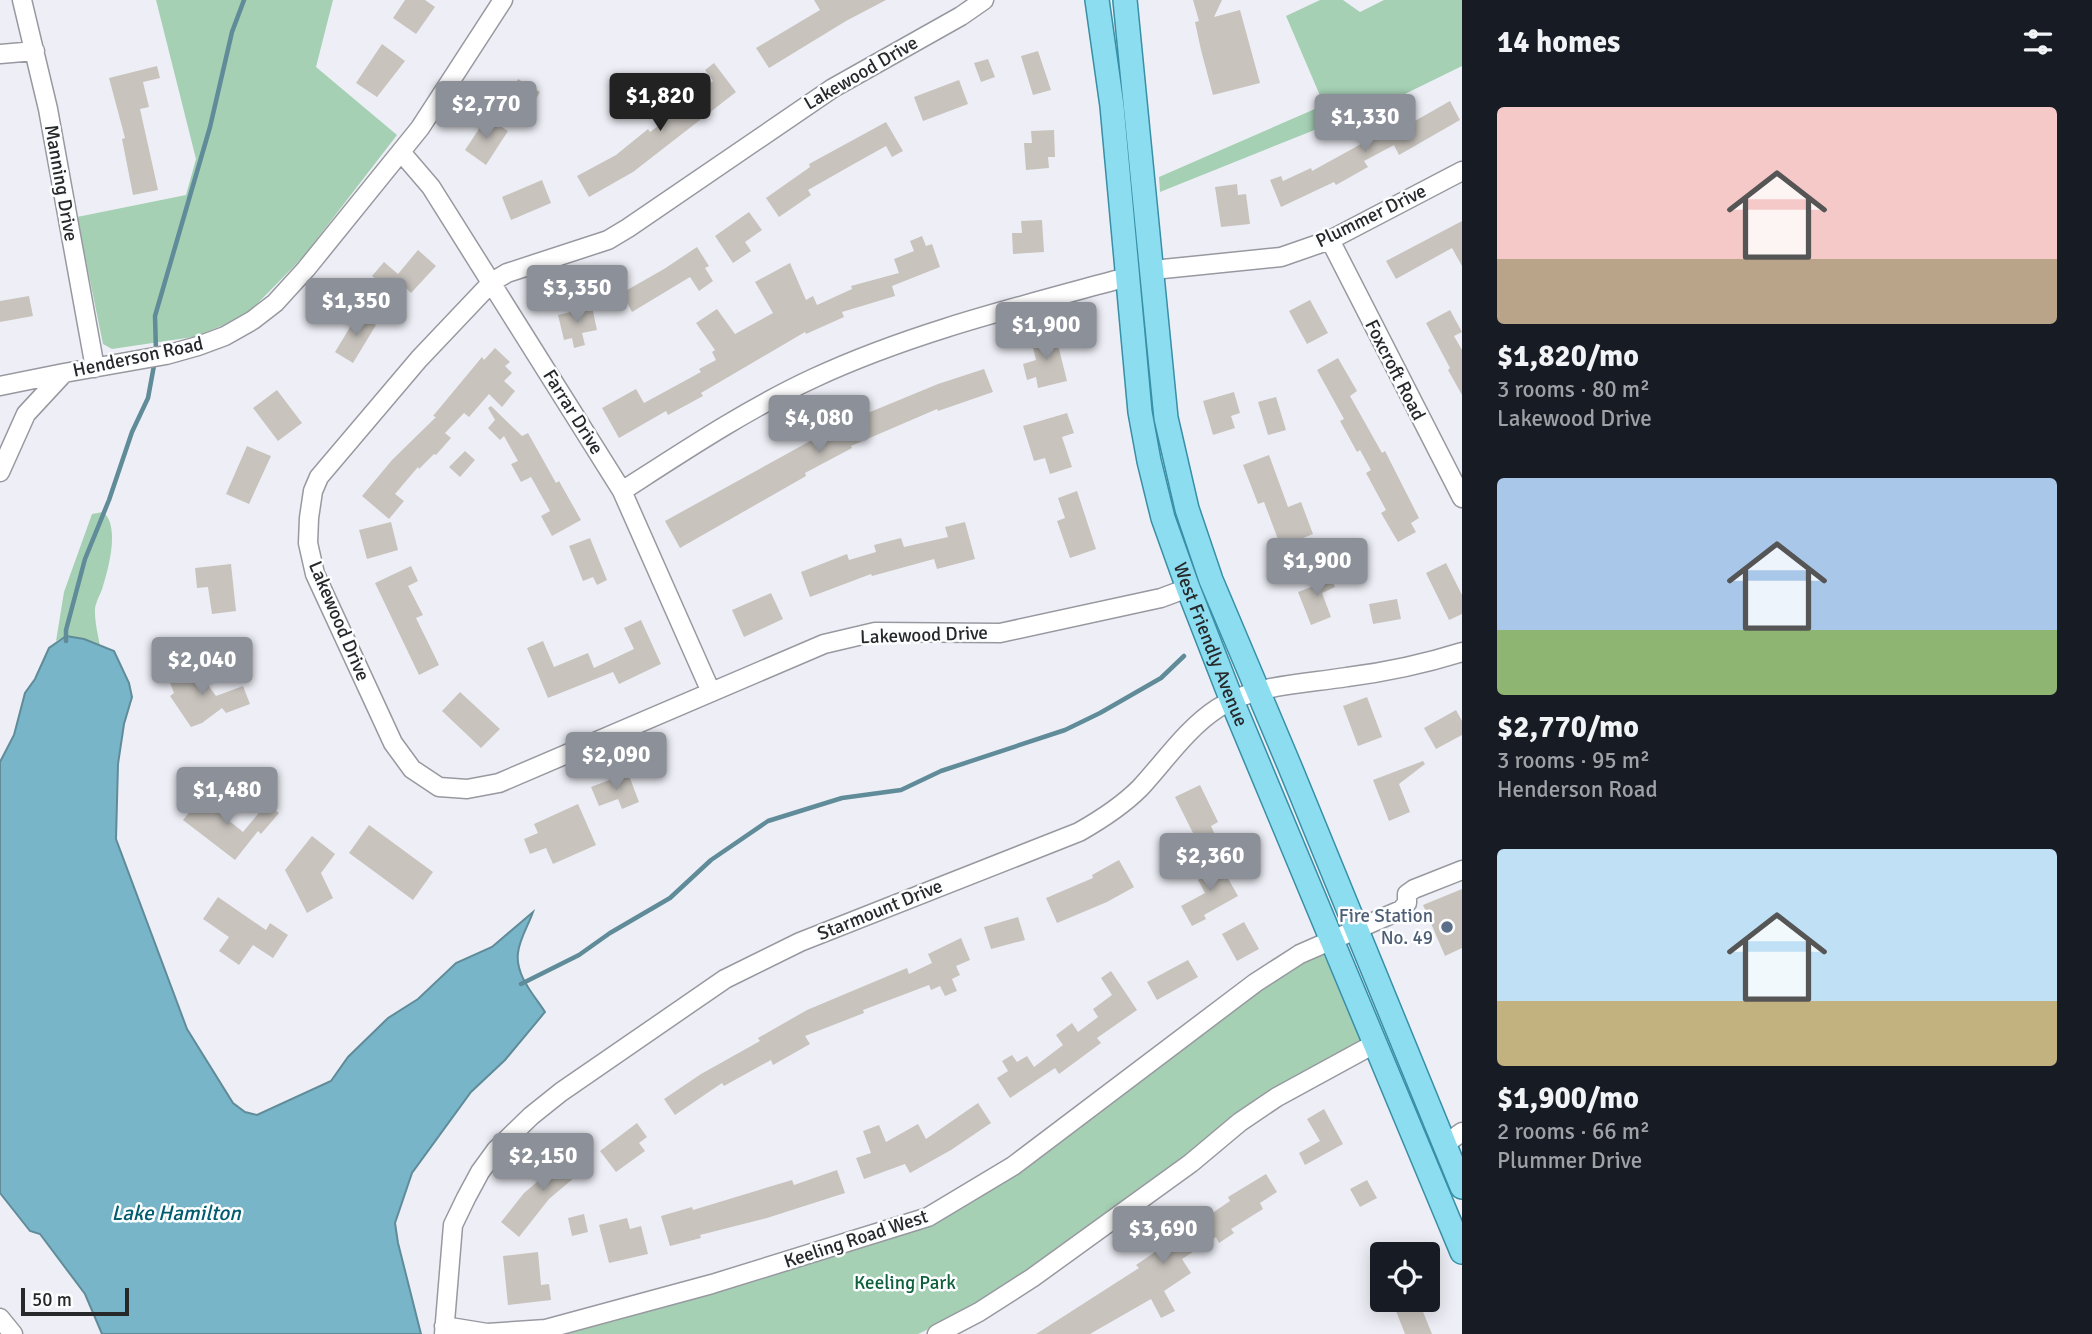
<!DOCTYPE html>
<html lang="en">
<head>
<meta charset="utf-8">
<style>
  :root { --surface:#171b24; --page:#242831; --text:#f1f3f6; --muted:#9ea1a6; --accent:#8c9099 }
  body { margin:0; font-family:Signika,sans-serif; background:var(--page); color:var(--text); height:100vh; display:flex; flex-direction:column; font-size:26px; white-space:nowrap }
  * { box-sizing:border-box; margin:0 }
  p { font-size:23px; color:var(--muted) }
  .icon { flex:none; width:38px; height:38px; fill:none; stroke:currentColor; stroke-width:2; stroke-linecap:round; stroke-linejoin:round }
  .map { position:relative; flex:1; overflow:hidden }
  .details { display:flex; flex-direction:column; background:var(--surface); width:630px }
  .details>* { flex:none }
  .buttons { position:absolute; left:1370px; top:1242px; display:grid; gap:14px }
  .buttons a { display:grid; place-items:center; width:70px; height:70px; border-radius:7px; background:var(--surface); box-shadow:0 4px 18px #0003; font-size:35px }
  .scale { position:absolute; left:21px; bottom:18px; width:108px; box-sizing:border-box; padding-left:7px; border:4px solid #27282a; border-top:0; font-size:19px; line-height:24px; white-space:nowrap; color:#27282a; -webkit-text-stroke:5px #fcfdfe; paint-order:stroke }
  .price { position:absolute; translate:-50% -60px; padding:0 16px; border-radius:7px; background:var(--accent); color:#fff; font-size:23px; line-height:46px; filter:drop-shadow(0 2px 4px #0008) }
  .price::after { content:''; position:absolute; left:50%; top:42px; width:21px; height:16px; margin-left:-10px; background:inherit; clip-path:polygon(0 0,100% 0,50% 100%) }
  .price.current { background:#222; color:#fff }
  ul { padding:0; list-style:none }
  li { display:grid; align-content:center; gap:14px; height:371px; padding:0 35px }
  li span { display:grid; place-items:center; height:217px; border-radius:7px; color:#555 }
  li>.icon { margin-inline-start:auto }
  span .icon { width:126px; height:126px; fill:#fffc; stroke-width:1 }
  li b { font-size:30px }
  h2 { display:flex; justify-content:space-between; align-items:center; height:84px; padding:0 35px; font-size:30px }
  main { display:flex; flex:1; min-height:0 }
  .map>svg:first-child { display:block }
  .green { fill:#a5d0b4 }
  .water { fill:#78b5c8; stroke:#608b99; stroke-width:2 }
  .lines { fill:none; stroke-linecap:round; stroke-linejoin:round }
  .stream { stroke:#608b99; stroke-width:4.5 }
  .building { fill:#c8c3bd }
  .minor-casing { stroke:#9899a0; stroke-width:21 }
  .major-casing { stroke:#388fa6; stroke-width:26 }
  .minor { stroke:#fff; stroke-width:18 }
  .major { stroke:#8dddf1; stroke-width:23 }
  .service-dot { fill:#5c6f8a; stroke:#fcfdfe; stroke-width:2.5 }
  .labels { text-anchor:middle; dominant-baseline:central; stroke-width:5; stroke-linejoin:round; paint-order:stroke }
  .street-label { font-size:19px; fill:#27282a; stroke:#fcfdfe }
  .service-label { font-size:19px; fill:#4e5e75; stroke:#fcfdfe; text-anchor:end }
  .park-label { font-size:19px; fill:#0d6039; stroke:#fcfdfe }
  .water-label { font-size:21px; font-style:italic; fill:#015b6e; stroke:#fcfdfe }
</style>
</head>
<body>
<main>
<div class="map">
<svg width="1462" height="1334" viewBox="0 0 1462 1334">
  <rect width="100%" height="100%" fill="#eeeff6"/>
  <!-- green -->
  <path class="green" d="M156 0H333L316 67 397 135 303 257 252 309 224 325 193 337 112 349 103 344 77 217 186 195 196 159Z
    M1320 0H1343L1360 12 1384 0H1462V66L1352 120 1327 125 1160 192 1159 177 1324 105 1286 16Z
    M103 512C120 525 109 567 103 586 101 594 94 604 95 612 95 623 98 635 100 646L66 636 56 641 64 592 92 514Z
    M1323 953 1364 1042 1216 1134 1026 1275 975 1307 918 1334H538L935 1220 1256 989Z"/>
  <!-- water -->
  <path class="water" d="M66 636 84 639 114 651 129 683 132 697 124 724 118 764 116 839 187 1029 233 1103 245 1112 257 1115 331 1081 348 1057 388 1018 418 999 456 963 492 947 533 912C529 924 519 940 518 953 515 975 534 995 545 1012L505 1060 471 1092 412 1173 395 1223 398 1243 421 1334H102L85 1294 40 1234 30 1231 0 1193V762L14 735 25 693 35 679 49 648Z"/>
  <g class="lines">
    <!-- stream -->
    <path class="stream" d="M156 352 155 316 210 127 232 32 244 0
      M66 641V630L85 559 109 500 132 432 148 398 155 360
      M521 984 579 955 610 933 670 898 711 860 768 821 842 798 901 790 941 771 1065 730 1100 713 1161 678 1184 656"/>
  </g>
  <!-- building -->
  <path class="building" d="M405 0H425L435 7 416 34 393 18Z
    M814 0H886L846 21 769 68 756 48 820 10Z
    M1193 0H1222L1214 17 1240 10 1260 83 1213 95 1201 50 1195 22 1199 21Z
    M382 44 405 61 377 97 356 83Z
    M1038 51 1051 90 1033 95 1021 56Z
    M988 59 995 77 981 82 974 63Z
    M714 63 736 92 633 172 589 197 577 176 616 155 648 129 650 132 668 119 661 109 684 93 689 99 713 81 705 70Z
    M157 66 160 78 143 82 149 107 140 109 158 190 133 195 122 139 125 138 109 78Z
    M518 79 540 92 526 115 504 101Z
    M959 80 968 104 923 121 914 97Z
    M1450 101 1460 120 1399 155 1394 145 1364 161 1368 167 1336 185 1334 182 1281 207 1270 180 1281 176 1283 181 1311 168 1312 171 1372 138 1370 135 1404 117 1408 125Z
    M487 117 508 131 486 165 465 150Z
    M886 122 903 151 892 157 886 146 852 165 808 190 811 195 779 217 766 198 810 167 809 164Z
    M1054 130 1055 157H1048L1049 168 1026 170 1024 143H1032L1031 131Z
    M542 180 551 203 511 220 502 197Z
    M1237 184 1238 195 1246 194 1250 224 1221 227 1215 187Z
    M749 212 762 230 745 242 751 251 733 263 715 236Z
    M1042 220 1044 252 1013 254 1012 233H1022L1021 221Z
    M1462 221V266L1452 248 1396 279 1386 261Z
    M922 236 926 246 932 244 940 267 892 286 895 296 842 312 844 317 806 334 805 332 701 393 703 396 668 415 666 411 619 438 602 408 636 389 644 403 701 372 699 369 716 360 712 352 715 350 696 323 717 309 735 334 773 313 755 282 790 263 806 300 813 296 817 305 852 289 851 286 899 273 894 259 914 251 910 241Z
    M697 247 709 266 705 268 713 281 699 291 690 277 632 312 622 293 664 269Z
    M418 250 436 266 411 293 404 286 400 292 392 284 387 289 372 276 384 262 398 274Z
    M29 296 33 316 0 322V301Z
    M1310 300 1328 333 1307 344 1289 311Z
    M592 307 597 330 582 333 585 345 574 348 572 338 564 340 558 315Z
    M1450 310 1462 332 1454 336 1462 350V395L1448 370 1450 368 1426 323Z
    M358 314 376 325 353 363 335 352Z
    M1055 333 1067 381 1038 388 1036 377 1027 380 1023 364 1036 360 1031 339Z
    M495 348 510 362 505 366 512 373 504 381 515 391 502 407 489 394 469 417 464 413 445 433 451 438 436 455 434 454 419 469 418 467 395 494 404 501 389 519 362 496 392 460 436 417 433 416 482 357 484 360Z
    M1338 358 1357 391 1350 396 1382 453 1385 451 1419 518 1411 523 1416 532 1398 542 1381 513 1386 510 1366 473 1371 470 1360 450 1357 452 1340 421 1344 419 1317 370Z
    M984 369 993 392 938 411 937 409 851 446 852 448 805 473 806 476 680 548 665 521 841 424 938 384Z
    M277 390 302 423 278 441 253 408Z
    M1234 392 1240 413 1231 416 1235 428 1213 435 1203 401Z
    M1276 397 1286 430 1268 435 1258 402Z
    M491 406 522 436 528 433 556 483 559 481 581 520 552 536 541 516 550 511 531 477 521 482 511 464 518 461 504 436 500 440 488 428 495 420 488 408Z
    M1067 413 1074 433 1062 437 1072 467 1050 474 1045 458 1034 461 1023 426Z
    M247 446 271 456 249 504 226 494Z
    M465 451 475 460 460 477 449 467Z
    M1269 455 1288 507 1301 502 1313 534 1301 539 1306 550 1285 558 1264 502 1258 504 1243 465Z
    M1077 491 1096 549 1070 558 1057 521 1065 518 1058 498Z
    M391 522 398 550 367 559 359 530Z
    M965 522 975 559 937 569 934 559 872 576 871 574 810 597 801 572 847 554 849 560 876 552 874 545 901 538 904 547 948 537 945 527Z
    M590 538 607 580 597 585 593 577 583 581 569 546Z
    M1446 563 1462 595V614L1449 620 1426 573Z
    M231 564 236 611 212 614 208 587 197 588 195 568Z
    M411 566 418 581 408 586 423 615 416 618 439 665 419 675 375 583Z
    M1328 571 1335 587 1322 593 1331 617 1311 625 1298 592 1314 586 1311 578Z
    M771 593 783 619 744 637 732 610Z
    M1397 599 1401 619 1373 624 1369 604Z
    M641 620 661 664 619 684 613 672 548 698 527 648 543 641 554 667 588 653 594 668 634 649 624 628Z
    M192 663 216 696 243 686 250 704 226 713 222 708 202 723 191 727 170 696 174 693 169 680Z
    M460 692 500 729 481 748 442 711Z
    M1367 697 1382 737 1358 746 1343 706Z
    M1456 710 1462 721V735L1436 749 1424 728Z
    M1423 761 1425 764 1399 784 1410 812 1389 821 1373 780Z
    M628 773 639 802 622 809 618 799 599 806 591 787Z
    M1200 785 1218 822 1211 826 1216 837 1199 845 1175 797Z
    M201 798 243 832 267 803 279 813 261 834 258 831 235 860 183 820Z
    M578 804 596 845 553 864 546 848 530 854 524 839 538 833 534 824Z
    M369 825 433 872 413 900 349 853Z
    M312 836 335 854 321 873 333 898 307 913 285 870Z
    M1217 859 1238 896 1204 915 1206 919 1192 926 1181 906 1205 893 1198 880 1206 875 1202 867Z
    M1119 860 1134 887 1107 902 1057 923 1046 898 1093 878 1092 875Z
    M1462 889V948L1445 956 1423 905Z
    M218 897 266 930 270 923 288 935 273 958 253 945 239 965 219 951 229 937 203 919Z
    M1018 917 1025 940 991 949 984 927Z
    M1244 922 1259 949 1237 961 1222 934Z
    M961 938 970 960 956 966 960 975 952 979 957 991 945 996 940 986 931 990 929 985 863 1010 864 1013 805 1036 810 1044 773 1065 771 1060 724 1086 722 1083 675 1115 664 1099 701 1074 760 1041 758 1038 807 1010 907 968 909 974 932 963 928 954Z
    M1188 960 1198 977 1157 1000 1147 982Z
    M1111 971 1137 1010 1097 1038 1101 1043 1059 1074 1055 1068 1010 1098 997 1078 1008 1071 1002 1061 1012 1055 1017 1062 1027 1056 1034 1067 1063 1045 1056 1035 1072 1023 1078 1032 1098 1017 1093 1009 1112 995 1101 978Z
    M978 1103 991 1123 951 1150 910 1173 905 1164 864 1179 856 1158 871 1153 863 1131 879 1125 886 1142 918 1124 926 1139Z
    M1324 1109 1343 1144 1305 1165 1299 1153 1320 1141 1307 1119Z
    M637 1123 647 1137 639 1143 645 1151 616 1172 600 1151Z
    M575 1150 588 1166 549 1199 519 1237 501 1222 524 1193Z
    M837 1170 845 1193 767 1218 700 1235 701 1238 670 1246 661 1216 692 1207 693 1210 792 1180 794 1185Z
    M1266 1174 1277 1192 1260 1203 1263 1209 1231 1229 1234 1233 1219 1243 1216 1237 1182 1259 1191 1273 1164 1291 1175 1311 1161 1318 1151 1299 1090 1334H1036L1139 1268 1136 1265 1230 1201 1228 1197Z
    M1367 1180 1377 1198 1360 1207 1350 1189Z
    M584 1214 588 1232 572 1236 568 1218Z
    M627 1218 630 1229 641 1226 648 1254 609 1263 599 1225Z
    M538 1252 541 1285 549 1284 551 1300 508 1305 503 1256Z
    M1419 1302 1432 1334H1405L1396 1311Z"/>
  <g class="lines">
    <defs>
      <path id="minor" d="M22 0 48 109 95 368
        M984 0 961 16 833 88 628 228 608 240 507 273 492 282 419 359 319 477 313 491 309 518 308 543 315 574 393 743 412 769 439 787 467 789 499 783 824 644 875 632 1000 633 1161 598 1188 588
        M0 54 35 51
        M401 152 431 187 622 491 711 692
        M1330 240 1462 498
        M1153 270 1281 257 1330 240 1462 171
        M0 386 64 373
        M0 472 26 414 64 373 166 355 198 346 225 336 253 320 275 303 306 269 420 128 503 0
        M622 491C684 451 747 409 814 378 913 332 1021 306 1127 277
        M1444 1145 1462 1132
        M0 1318 13 1334
        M444 1326 487 1333 546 1329 712 1284 928 1217 1013 1166 1255 983 1300 954 1401 910 1407 903V894L1414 889 1462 870
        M444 1334 453 1225 466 1198 480 1172 496 1150 531 1116 561 1092 725 979 800 942 1079 832C1102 819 1122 806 1140 788 1165 761 1187 728 1218 708 1256 684 1304 684 1347 677 1386 672 1424 664 1462 652
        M937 1334 979 1312 1032 1278 1191 1163 1240 1122 1277 1097 1376 1043"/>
      <g id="major">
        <path id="s1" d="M1097 0 1112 106 1140 412 1149 461 1163 518 1188 588 1232 701 1462 1252"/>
        <path d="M1125 0 1166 418 1187 509 1211 580 1290 767 1462 1187"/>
      </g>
    </defs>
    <!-- minor casing -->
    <use href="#minor" class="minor-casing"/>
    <!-- major casing -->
    <use href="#major" class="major-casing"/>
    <!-- minor -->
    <use href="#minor" class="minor"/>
    <!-- major -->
    <use href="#major" class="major"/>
  </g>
  <!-- markers -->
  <circle class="service-dot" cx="1447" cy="927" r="7"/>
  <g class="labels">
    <!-- street labels -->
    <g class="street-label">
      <text transform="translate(861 73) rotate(-30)">Lakewood Drive</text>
      <text transform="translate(61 183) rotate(80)">Manning Drive</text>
      <text transform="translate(1371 216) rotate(-26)">Plummer Drive</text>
      <text transform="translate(138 357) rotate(-12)">Henderson Road</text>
      <text transform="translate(1395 370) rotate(63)">Foxcroft Road</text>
      <text transform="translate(573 412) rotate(58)">Farrar Drive</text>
      <text transform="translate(339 621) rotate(67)">Lakewood Drive</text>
      <text transform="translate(924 635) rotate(-2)">Lakewood Drive</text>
      <text stroke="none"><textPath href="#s1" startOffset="658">West Friendly Avenue</textPath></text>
      <text transform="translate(880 910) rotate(-22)">Starmount Drive</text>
      <text transform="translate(856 1239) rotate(-18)">Keeling Road West</text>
    </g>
    <!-- service labels -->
    <g class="service-label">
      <text x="1433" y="916">Fire Station<tspan x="1433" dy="22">No. 49</tspan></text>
    </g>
    <!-- park labels -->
    <g class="park-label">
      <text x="905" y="1283">Keeling Park</text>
    </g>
    <!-- water labels -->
    <g class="water-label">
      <text x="176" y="1213">Lake Hamilton</text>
    </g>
  </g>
</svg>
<div class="buttons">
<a><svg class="icon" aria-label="locate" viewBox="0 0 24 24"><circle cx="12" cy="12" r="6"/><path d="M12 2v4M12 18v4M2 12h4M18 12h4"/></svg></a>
</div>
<div class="scale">50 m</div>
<b class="price current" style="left:660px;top:133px">$1,820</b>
<b class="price" style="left:486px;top:141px">$2,770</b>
<b class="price" style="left:1365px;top:154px">$1,330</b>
<b class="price" style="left:577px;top:325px">$3,350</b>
<b class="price" style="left:356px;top:338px">$1,350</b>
<b class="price" style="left:1046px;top:362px">$1,900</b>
<b class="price" style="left:819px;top:455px">$4,080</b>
<b class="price" style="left:1317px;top:598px">$1,900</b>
<b class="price" style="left:202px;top:697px">$2,040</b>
<b class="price" style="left:616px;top:792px">$2,090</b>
<b class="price" style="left:227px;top:827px">$1,480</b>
<b class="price" style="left:1210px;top:893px">$2,360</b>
<b class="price" style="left:543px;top:1193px">$2,150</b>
<b class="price" style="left:1163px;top:1266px">$3,690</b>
</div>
<section class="details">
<h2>14 homes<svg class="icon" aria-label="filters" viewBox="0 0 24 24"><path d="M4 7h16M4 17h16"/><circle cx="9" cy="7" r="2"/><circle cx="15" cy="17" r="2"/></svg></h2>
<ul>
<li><span style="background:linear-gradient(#f6c9c9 70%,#b9a48a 0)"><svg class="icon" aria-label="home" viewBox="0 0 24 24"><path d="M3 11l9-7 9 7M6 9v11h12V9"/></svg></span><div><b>$1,820/mo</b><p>3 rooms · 80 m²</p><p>Lakewood Drive</p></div></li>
<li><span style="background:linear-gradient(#a9c7e8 70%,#8fb573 0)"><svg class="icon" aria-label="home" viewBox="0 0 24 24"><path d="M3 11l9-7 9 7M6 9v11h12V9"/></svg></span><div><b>$2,770/mo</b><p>3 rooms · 95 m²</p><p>Henderson Road</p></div></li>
<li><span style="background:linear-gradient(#bfe0f5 70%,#c2b280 0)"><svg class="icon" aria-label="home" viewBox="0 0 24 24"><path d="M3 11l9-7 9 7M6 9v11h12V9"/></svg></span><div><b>$1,900/mo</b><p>2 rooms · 66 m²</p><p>Plummer Drive</p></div></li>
</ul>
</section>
</main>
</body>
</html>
